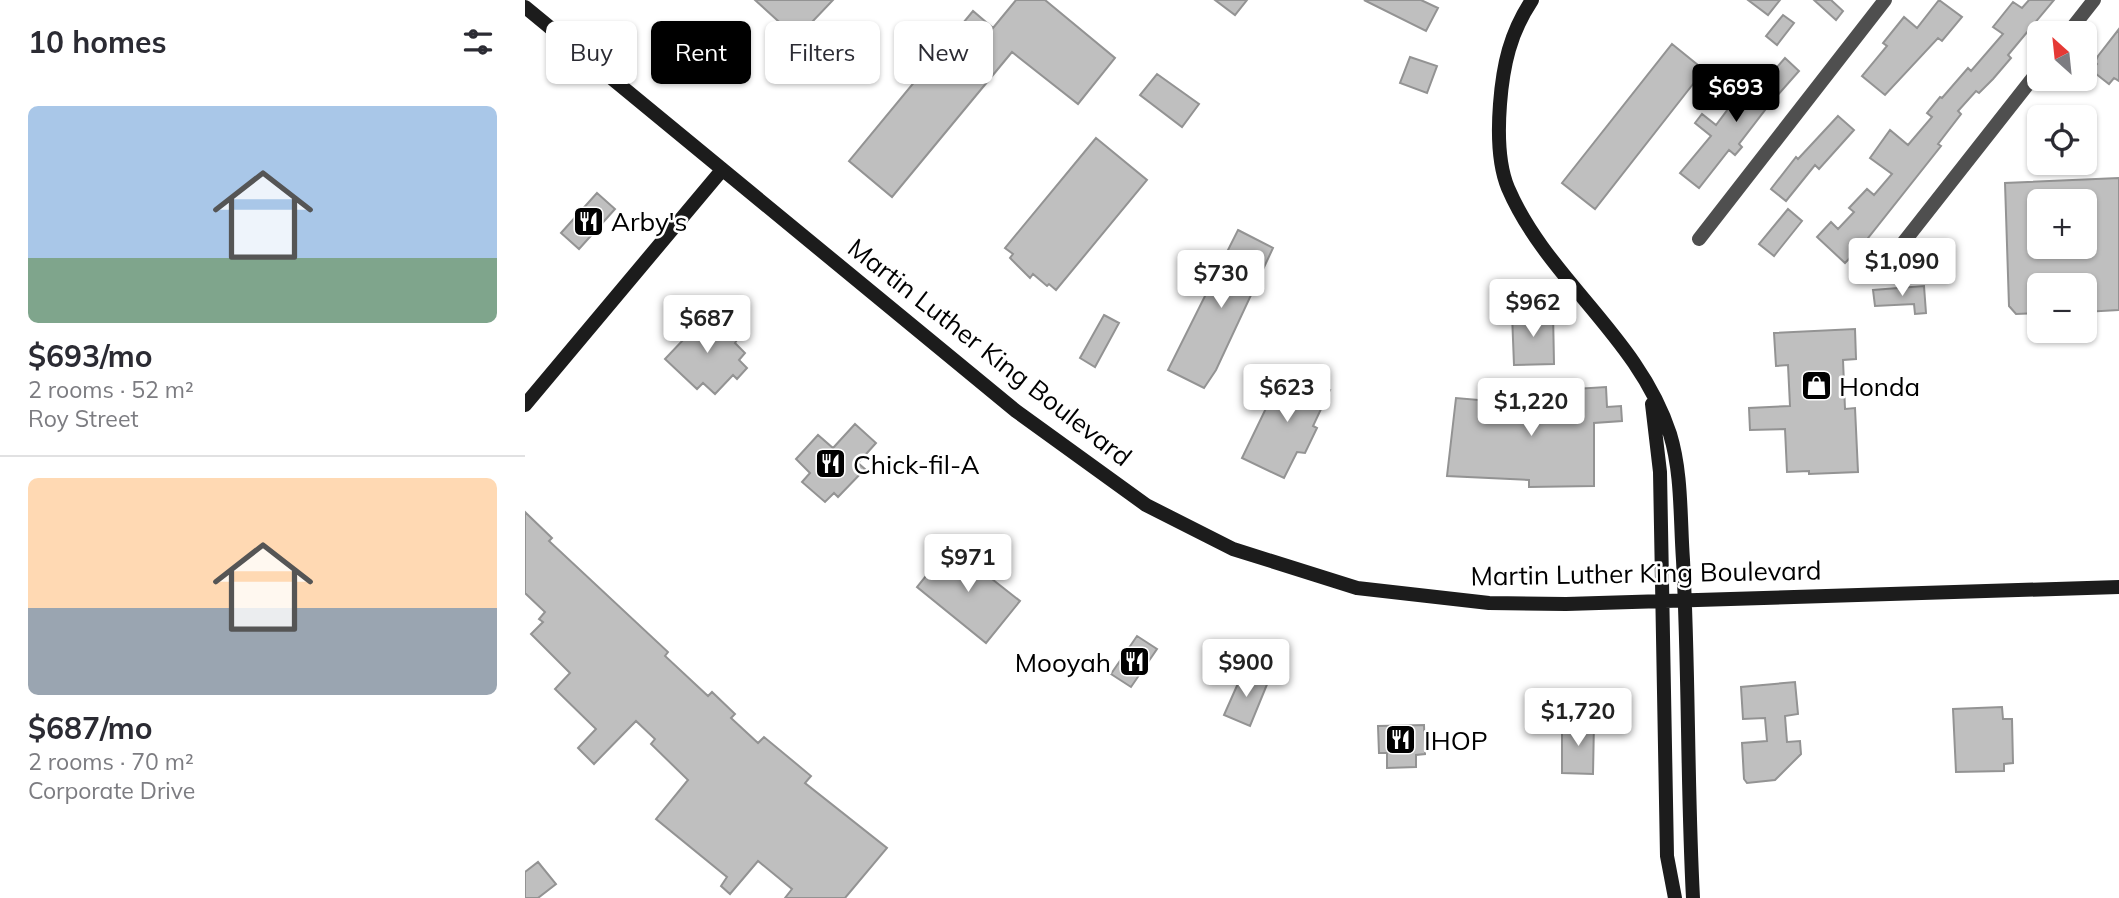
<!DOCTYPE html>
<html lang="en">
<head>
<meta charset="utf-8">
<style>
  :root { --surface:#fff; --page:#f2f2f3; --text:#2b2b33; --muted:#7c7c81; --line:#e1e1e2; --accent:#000 }
  body { margin:0; font-family:Mulish,sans-serif; background:var(--page); color:var(--text); height:100vh; display:flex; flex-direction:column; font-size:26px; white-space:nowrap }
  * { box-sizing:border-box; margin:0 }
  p { font-size:23px; color:var(--muted) }
  .icon { flex:none; width:38px; height:38px; fill:none; stroke:currentColor; stroke-width:2; stroke-linecap:round; stroke-linejoin:round }
  .map { position:relative; flex:1; overflow:hidden }
  .sheet { display:flex; flex-direction:column; background:var(--surface); width:525px }
  .sheet>* { flex:none }
  .guide { position:absolute; left:21px; top:21px; width:665px; height:63px; display:flex; gap:14px }
  .needle { width:46px; rotate:333deg }
  .fabs { position:absolute; left:1502px; top:21px; display:grid; gap:14px }
  .fabs a { display:grid; place-items:center; width:70px; height:70px; border-radius:10px; background:var(--surface); box-shadow:0 2px 5px #0004; font-size:35px }
  .price { position:absolute; translate:-50% -60px; padding:0 16px; border-radius:7px; background:#fff; color:#222; font-size:23px; line-height:46px; filter:drop-shadow(0 2px 4px #0008) }
  .price::after { content:''; position:absolute; left:50%; top:42px; width:21px; height:16px; margin-left:-10px; background:inherit; clip-path:polygon(0 0,100% 0,50% 100%) }
  .price.active { background:var(--accent); color:#fff }
  ul { padding:0; list-style:none }
  li { display:grid; align-content:center; gap:14px; height:371px; padding:0 28px }
  li+li { border-top:2px solid var(--line) }
  li span { display:grid; place-items:center; height:217px; border-radius:10px; color:#555 }
  li>.icon { margin-inline-start:auto }
  span .icon { width:126px; height:126px; fill:#fffc; stroke-width:1 }
  li b { font-size:30px }
  h2 { display:flex; justify-content:space-between; align-items:center; height:84px; padding:0 28px; font-size:30px }
  .chip { padding:0 24px; border-radius:10px; background:var(--surface); box-shadow:0 2px 5px #0004; font-size:24px; line-height:63px }
  .chip.active { background:var(--accent); color:#fff }
  main { display:flex; flex:1; min-height:0 }
  .map>svg:first-child { display:block }
  .building { fill:#bfbfbf; stroke:#939393; stroke-width:2; fill-rule:evenodd }
  .lines { fill:none; stroke-linecap:round; stroke-linejoin:round }
  .street { stroke:#4f4f4f; stroke-width:14 }
  .secondary { stroke:#1c1c1c; stroke-width:14 }
  .labels { text-anchor:middle; dominant-baseline:central; stroke-width:5; stroke-linejoin:round; paint-order:stroke }
  .poi-label { font-size:26px; fill:#000; stroke:#fff; text-anchor:start }
  .street-label { font-size:26px; fill:#000; stroke:#fff }
</style>
</head>
<body>
<main>
<section class="sheet">
<h2>10 homes<svg class="icon" aria-label="filters" viewBox="0 0 24 24"><path d="M4 7h16M4 17h16"/><circle cx="9" cy="7" r="2"/><circle cx="15" cy="17" r="2"/></svg></h2>
<ul>
<li><span style="background:linear-gradient(#a9c7e8 70%,#7fa58c 0)"><svg class="icon" aria-label="home" viewBox="0 0 24 24"><path d="M3 11l9-7 9 7M6 9v11h12V9"/></svg></span><div><b>$693/mo</b><p>2 rooms · 52 m²</p><p>Roy Street</p></div></li>
<li><span style="background:linear-gradient(#ffd9b3 60%,#9aa5b1 0)"><svg class="icon" aria-label="home" viewBox="0 0 24 24"><path d="M3 11l9-7 9 7M6 9v11h12V9"/></svg></span><div><b>$687/mo</b><p>2 rooms · 70 m²</p><p>Corporate Drive</p></div></li>
</ul>
</section>
<div class="map">
<svg width="1594" height="898" viewBox="0 0 1594 898">
  <rect width="100%" height="100%" fill="#fff"/>
  <!-- building -->
  <path class="building" d="M230 0H308L287 22 299 33 284 49Z
    M491 0H520L590 58 553 104 487 52 367 197 324 161 448 11 468 28Z
    M690 0H722L710 15Z
    M839 0H896L913 8 901 31Z
    M1223 0H1255L1243 15Z
    M1289 0H1306L1318 11 1311 20Z
    M1414 0 1437 17 1417 41 1413 38 1360 95 1337 76 1362 46 1358 43 1379 17 1392 28Z
    M1504 0H1529L1483 55 1486 58 1468 79 1454 93 1451 91 1433 111 1436 114 1413 144 1416 146 1339 243 1320 263 1292 237 1306 222 1313 229 1329 212 1324 208 1342 189 1349 195 1367 174 1345 158 1365 130 1383 145 1407 117 1402 113 1415 97 1417 98 1443 68 1446 71 1478 34 1468 27 1488 2 1497 8Z
    M1258 15 1269 23 1252 45 1241 36Z
    M1594 29V81L1589 78 1584 84 1566 70 1572 64 1570 62 1573 56Z
    M1147 44 1179 70 1070 209 1037 183Z
    M885 57 912 66 902 93 875 83Z
    M1260 58 1274 71 1244 105 1214 144 1217 147 1210 155 1204 150 1174 188 1155 173 1186 136 1170 123 1177 114 1191 125 1221 85 1230 92Z
    M632 74 674 104 657 127 615 95Z
    M1313 116 1329 130 1294 169 1290 165 1261 201 1246 189 1271 157 1273 159Z
    M571 138 622 180 531 290 524 284 522 286 508 274 505 278 485 258 488 254 480 248Z
    M1594 178V310L1559 312V285H1514V313L1491 314 1484 306 1480 183ZM1514 201H1559V247H1514Z
    M72 193 90 209 54 249 36 233Z
    M1263 209 1277 221 1249 256 1234 244Z
    M713 230 748 248 691 370 679 388 643 370Z
    M1399 286 1401 313 1390 314 1389 304 1350 306 1348 290Z
    M177 311 212 340 210 343 220 353 214 360 222 368 212 379 208 375 190 394 178 383 172 389 140 359 160 338 156 334Z
    M1028 312 1029 364 989 365 987 314Z
    M579 315 594 323 570 367 555 358Z
    M1330 329 1331 359 1318 360 1320 409 1330 408 1333 472 1284 474V471L1262 472 1260 429 1225 430 1224 408 1265 406 1263 365 1251 366 1249 333Z
    M760 369 805 390 788 426 792 428 780 453 772 452 759 478 717 458Z
    M1081 387 1082 407 1096 406 1097 421 1069 423V486L1004 487V480L922 476 931 398 1001 404 1019 403 1018 391Z
    M330 424 351 443 333 463 340 469 313 497 309 493 300 502 277 482 285 473 271 459 293 435 308 448Z
    M0 512 27 538 24 541 143 652 140 656 183 696 187 692 210 714 206 718 233 743 239 737 286 776 280 783 362 848 320 898H260L267 889 233 861 205 894 196 886 202 877 131 819 163 780 126 744 130 739 111 721 69 764 53 748 71 729 30 689 45 673 6 634 18 622 14 619 20 612 0 593Z
    M425 546 495 601 461 643 392 587Z
    M612 636 632 649 606 687 586 674Z
    M718 672 743 682 725 726 699 715Z
    M1270 682 1273 714 1260 716 1262 742 1275 741 1276 754 1250 780 1222 783 1219 779 1217 743 1242 741 1240 718 1218 719 1216 687Z
    M1477 707 1478 719H1487L1488 763 1479 764V771L1431 772 1428 709Z
    M1037 722H1069L1068 774 1037 773Z
    M899 725 900 754 891 755V767L862 768V753H854L853 726Z
    M13 862 31 884 13 898H0V872Z"/>
  <g class="lines">
    <!-- street -->
    <path class="street" d="M1543 33 1569 0
      M1174 239 1360 0
      M1367 257 1514 70"/>
    <!-- secondary -->
    <path class="secondary" d="M1007 0C985 33 978 65 975 104 973 130 973 164 983 188 1022 279 1114 337 1145 434 1157 473 1155 518 1158 560 1164 672 1162 785 1168 898
      M0 7 491 411 621 505 708 549 832 588 964 603 1041 604 1594 587
      M1127 404 1135 472 1142 856 1150 898
      M0 405 197 170"/>
  </g>
  <!-- icons -->
  <defs>
    <symbol id="restaurant-square" viewBox="-11 -11 22 22"><rect x="-9" y="-9" width="18" height="18" rx="4" fill="#000" stroke="#fff"/><path d="M-5-6h1v4h1v-4h1v4h1v-4h1v5L-1.5 .5V6h-2V.5L-5-1ZM5-6V6H3V1.5H1.5Q1.5-4 5-6Z" fill="#fff"/></symbol>
    <symbol id="shop-square" viewBox="-11 -11 22 22"><rect x="-9" y="-9" width="18" height="18" rx="4" fill="#000" stroke="#fff"/><path d="M-5-2.5h2.3a2.7 3.5 0 0 1 5.4 0H5L5.5 6h-11ZM-1.5-2.5h3a1.5 2.3 0 0 0-3 0Z" fill="#fff"/></symbol>
  </defs>
  <g fill-rule="evenodd">
    <use href="#restaurant-square" x="46" y="204" width="35" height="35"/>
    <use href="#shop-square" x="1274" y="368" width="35" height="35"/>
    <use href="#restaurant-square" x="288" y="446" width="35" height="35"/>
    <use href="#restaurant-square" x="592" y="644" width="35" height="35"/>
    <use href="#restaurant-square" x="858" y="722" width="35" height="35"/>
  </g>
  <g class="labels">
    <!-- poi labels -->
    <g class="poi-label">
      <text x="86" y="221">Arby's</text>
      <text x="1314" y="386">Honda</text>
      <text x="328" y="464">Chick-fil-A</text>
      <text x="586" y="662" text-anchor="end">Mooyah</text>
      <text x="899" y="740">IHOP</text>
    </g>
    <!-- street labels -->
    <g class="street-label">
      <text transform="translate(465 352) rotate(38)">Martin Luther King Boulevard</text>
      <text transform="translate(1121 573) rotate(-1)">Martin Luther King Boulevard</text>
    </g>
  </g>
</svg>
<div class="fabs">
<a><svg class="needle" viewBox="-14 -14 28 28"><path d="M0-13l5 13h-10z" fill="#e53935"/><path d="M0 13l5-13h-10z" fill="#7c7c81"/></svg></a>
<a><svg class="icon" aria-label="locate" viewBox="0 0 24 24"><circle cx="12" cy="12" r="6"/><path d="M12 2v4M12 18v4M2 12h4M18 12h4"/></svg></a>
<a>+</a>
<a>−</a>
</div>
<b class="price active" style="left:1211px;top:124px">$693</b>
<b class="price" style="left:1377px;top:298px">$1,090</b>
<b class="price" style="left:696px;top:310px">$730</b>
<b class="price" style="left:1008px;top:339px">$962</b>
<b class="price" style="left:182px;top:355px">$687</b>
<b class="price" style="left:762px;top:424px">$623</b>
<b class="price" style="left:1006px;top:438px">$1,220</b>
<b class="price" style="left:443px;top:594px">$971</b>
<b class="price" style="left:721px;top:699px">$900</b>
<b class="price" style="left:1053px;top:748px">$1,720</b>
<div class="guide">
<a class="chip">Buy</a>
<a class="chip active">Rent</a>
<a class="chip">Filters</a>
<a class="chip">New</a>
</div>
</div>
</main>
</body>
</html>
